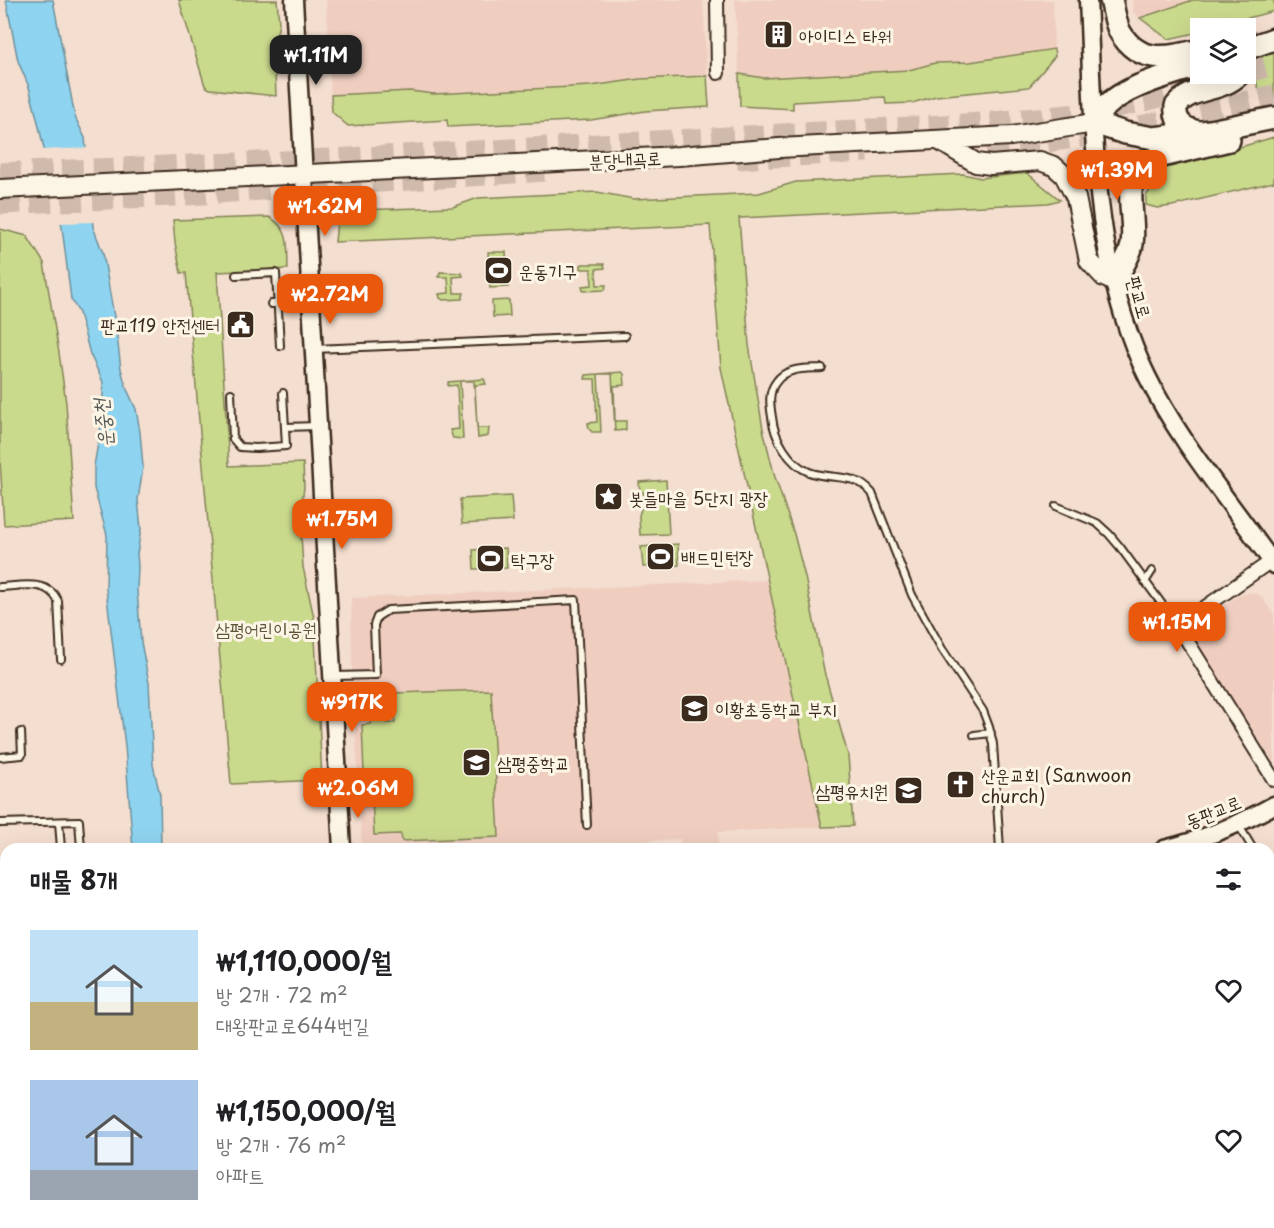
<!DOCTYPE html>
<html lang="ko">
<head>
<meta charset="utf-8">
<style>
  :root { --surface:#fff; --page:#f2f2f2; --text:#202124; --muted:#757577; --accent:#ea580c }
  body { margin:0; font-family:"Playpen Sans","Poor Story",sans-serif; background:var(--page); color:var(--text); height:100vh; display:flex; flex-direction:column; font-size:22px; white-space:nowrap }
  * { box-sizing:border-box; margin:0 }
  p { font-size:20px; color:var(--muted) }
  .icon { flex:none; width:33px; height:33px; fill:none; stroke:currentColor; stroke-width:2; stroke-linecap:round; stroke-linejoin:round }
  .map { position:relative; flex:1; overflow:hidden }
  .panel { position:absolute; left:0px; top:843px; width:1275px; height:386px; display:flex; flex-direction:column; background:var(--surface); border-radius:18px 18px 0 0; box-shadow:0 6px 24px #0002 }
  .panel>* { flex:none }
  .fabs { position:absolute; left:1190px; top:18px; display:grid; gap:12px }
  .fabs a { display:grid; place-items:center; width:66px; height:66px; border-radius:0px; background:var(--surface); box-shadow:0 6px 24px #0002; font-size:30px }
  .price { position:absolute; translate:-50% -51px; padding:0 14px; border-radius:12px; background:var(--accent); color:#fff; font-size:20px; line-height:39px; filter:drop-shadow(0 2px 3px #0008) }
  .price::after { content:''; position:absolute; left:50%; top:36px; width:18px; height:14px; margin-left:-9px; background:inherit; clip-path:polygon(0 0,100% 0,50% 100%) }
  .price.on { background:#222; color:#fff }
  ul { padding:0; list-style:none }
  li { display:flex; align-items:center; gap:18px; height:150px; padding:0 30px }
  li span { display:grid; place-items:center; flex:none; width:168px; height:120px; border-radius:0px; color:#555 }
  li>.icon { margin-inline-start:auto }
  span .icon { width:72px; height:72px; fill:#fffc; stroke-width:1 }
  li b { font-size:26px }
  h2 { display:flex; justify-content:space-between; align-items:center; height:72px; padding:0 30px; font-size:26px }
  .map>svg:first-child { display:block }
  .built { fill:#efcec0 }
  .green { fill:#cada8d; stroke:#828256; stroke-width:1.5 }
  .water { fill:#8ed4f0; stroke:#6d909c; stroke-width:1.5 }
  .pier { fill:#f4decf }
  .lines { fill:none; stroke-linecap:round; stroke-linejoin:round }
  .highway-tunnel { stroke:#cfbaac; stroke-width:21; stroke-dasharray:21 10; stroke-linecap:butt }
  .lane-casing { stroke:#3b2a1e; stroke-width:10 }
  .street-casing { stroke:#3b2a1e; stroke-width:16 }
  .secondary-casing { stroke:#3b2a1e; stroke-width:21 }
  .primary-casing { stroke:#3b2a1e; stroke-width:22 }
  .highway-casing { stroke:#3b2a1e; stroke-width:26 }
  .lane { stroke:#fcf5e5; stroke-width:6 }
  .street { stroke:#fcf5e5; stroke-width:12 }
  .secondary { stroke:#fcf5e5; stroke-width:16 }
  .primary { stroke:#fcf5e5; stroke-width:18 }
  .highway { stroke:#fcf5e5; stroke-width:21 }
  .labels { text-anchor:middle; dominant-baseline:central; stroke-width:6; stroke-linejoin:round; paint-order:stroke }
  .poi-label { font-size:18px; fill:#3b2a1e; stroke:#fcf5e5; text-anchor:start }
  .street-label { font-size:18px; fill:#3b2a1e; stroke:#fcf5e5 }
  .park-label { font-size:18px; fill:#5f563a; stroke:#fcf5e5 }
  .water-label { font-size:20px; font-style:italic; fill:#505452; stroke:#fcf5e5 }
</style>
</head>
<body>
<div class="map">
<svg width="1274" height="1228" viewBox="0 0 1274 1228">
  <rect width="100%" height="100%" fill="#f4decf"/>
  <filter id="ink" filterUnits="userSpaceOnUse"><feTurbulence type="fractalNoise" baseFrequency=".0167" numOctaves="2"/><feDisplacementMap in="SourceGraphic" scale="12" xChannelSelector="R" yChannelSelector="G"/><feConvolveMatrix kernelMatrix="1 2 1 2 8 2 1 2 1" color-interpolation-filters="sRGB"/></filter>
  <g filter="url(#ink)">
    <!-- built -->
    <path class="built" d="M326 0H703L707 76 640 79 591 86 434 94 410 91 331 95Z
      M735 0H1053L1054 49 970 62 935 63 909 70 764 78 739 74Z
      M1132 0H1193L1140 18 1133 12Z
      M769 580 822 827 718 832 719 849H681L680 839 484 849H362L352 670 351 598Z
      M1248 593H1256L1261 596 1274 615V763L1192 637 1194 628 1202 620 1240 595Z"/>
    <!-- green -->
    <path class="green" d="M179 0H277L279 23 274 49 276 96 210 89 205 86Z
      M1193 0H1274V11L1211 28H1200V32L1168 39 1140 18Z
      M1274 47V105C1251 89 1248 63 1274 47Z
      M1054 49 1055 56 1029 87 936 96 912 103 886 104 885 97 793 102V109L740 106 739 74 764 78 909 70 935 63 970 62Z
      M707 76 709 107 645 111 591 120 448 127 447 120 348 126 332 112 331 95 410 91 434 94 591 86 640 79Z
      M1274 137V182L1172 206 1157 208 1146 205V196L1169 162 1244 146Z
      M1027 173 1060 200 1048 203 739 218 749 345 763 429 774 474 794 534 805 577 824 671 848 755 853 826 822 827 721 368 710 225 335 242 337 222 347 213 356 210 453 207 478 198 597 192 634 199 759 193 796 182 963 174 981 178Z
      M269 217C291 229 287 246 288 269L217 272 229 466 303 463 304 487 300 518 303 567 314 618 322 780 231 784 186 273H181L175 243 173 220Z
      M0 229 27 236 44 263 59 353 66 403 74 521 4 525 0 460Z
      M488 252H506L508 287 490 288Z
      M583 264H604L605 268 596 269 597 285H606L605 290 583 291 582 286 592 285 591 269H581V265Z
      M440 272 462 273 463 276 453 277 454 293H464L462 299 443 300 440 298 439 294 449 293 448 277H438Z
      M509 300 510 316 493 317 492 301Z
      M622 372 624 374 625 385 614 386 615 421H626V430L615 431 612 374H598L601 432H592L589 429 588 423 597 422 595 379H585L586 375Z
      M484 379 486 384 475 385 477 428H489L488 436 478 438 474 381H460L463 439 453 438 450 430 459 429 457 385 448 386V382Z
      M666 480 669 534 640 535 639 515 644 501 643 492H640L639 482Z
      M511 496 513 521 462 524 460 499Z
      M678 544 679 565 643 567 641 547Z
      M506 548 507 568 474 569 473 550Z
      M491 690 499 837 402 841 401 834 374 835 371 778 364 773 362 725 370 724 373 719 379 717 384 719 386 723H395L394 693Z
      M0 952H6V1222H123V1228H0Z
      M268 1223H336L337 1228H268Z"/>
    <!-- water -->
    <path class="water" d="M6 0H53L75 117 85 138 93 227 103 253 116 328 121 369 126 387 136 409 140 432 143 467 138 500 141 529 137 554 138 566 137 590 141 642 149 683 153 765 160 795 161 849H133L125 746 106 589 107 535 94 488V466L103 415V382L90 354 79 313 71 299 62 227 37 118 29 87 18 61Z
      M0 1081 6 1094V1169C0 1157 1 1150 5 1137L2 1127 3 1118 0 1111Z"/>
    <!-- pier -->
    <path class="pier" d="M89 148 96 222 58 223 41 150Z"/>
    <g class="lines">
      <!-- highway-tunnel -->
      <path class="highway-tunnel" d="M1245 73 1274 65
        M986 146 1040 143 1110 133 1274 95
        M737 159 868 152
        M0 173 330 159 982 123 1089 113 1149 100 1202 85
        M0 204 173 196 544 171"/>
      <defs>
        <path id="lane" d="M236 275 276 273 280 346
          M271 304 311 303
          M314 349 625 336
          M822 368C805 369 786 367 776 382 768 392 770 405 772 417 774 438 789 464 809 472 833 481 853 471 872 493L912 595 942 649 983 711 989 727 993 744 1000 849
          M231 393 233 439 240 447 256 448 286 446 283 393
          M285 427 318 426
          M1056 506 1097 523 1109 534 1120 547 1178 626
          M1145 582 1152 571
          M0 587C21 586 48 579 58 601L61 659
          M335 676 376 675 374 625 377 617 388 610 576 600 587 825
          M974 735 991 733
          M0 757 22 755 21 732
          M59 822 61 849
          M0 823 79 821 81 849
          M1238 824 1253 849
          M1269 888 1274 900
          M1269 1110 1274 1107
          M384 1222 390 1228
          M625 1222 626 1228
          M740 1222 741 1228
          M552 1228 569 1222"/>
        <path id="street" d="M717 0 718 73
          M1274 559 1178 626 1274 780"/>
        <path id="secondary" d="M294 0 342 849
          M1088 0C1094 124 1091 262 1147 376 1180 444 1231 502 1274 565
          M1164 849C1202 840 1240 824 1274 805
          M0 909H6"/>
        <path id="primary" d="M940 141 976 163 991 165 1040 161 1054 166 1064 175 1076 198 1089 261 1104 277 1115 282
          M0 189 679 156 779 148 1011 136 1094 123"/>
        <path id="highway" d="M1111 0C1114 10 1115 23 1120 32 1139 65 1169 58 1200 50
          M1245 49 1274 39
          M1200 65C1171 75 1127 85 1105 107 1100 111 1097 118 1094 123L1125 133 1154 138 1210 131 1274 118
          M1199 132C1184 129 1174 122 1176 106 1191 86 1222 92 1239 74
          M1115 282C1119 269 1130 258 1132 244 1137 211 1115 174 1158 157L1229 140"/>
      </defs>
      <!-- lane casing -->
      <use href="#lane" class="lane-casing"/>
      <!-- street casing -->
      <use href="#street" class="street-casing"/>
      <!-- secondary casing -->
      <use href="#secondary" class="secondary-casing"/>
      <!-- primary casing -->
      <use href="#primary" class="primary-casing"/>
      <!-- highway casing -->
      <use href="#highway" class="highway-casing"/>
      <!-- lane -->
      <use href="#lane" class="lane"/>
      <!-- street -->
      <use href="#street" class="street"/>
      <!-- secondary -->
      <use href="#secondary" class="secondary"/>
      <!-- primary -->
      <use href="#primary" class="primary"/>
      <!-- highway -->
      <use href="#highway" class="highway"/>
    </g>
  </g>
  <!-- icons -->
  <defs>
    <symbol id="building-square" viewBox="-11 -11 22 22"><rect x="-9" y="-9" width="18" height="18" rx="4" fill="#3b2a1e" stroke="#fcf5e5"/><path d="M-4-6H4V6H1V3H-1V6H-4ZM-2.5-4.3h1.7v1.8h-1.7ZM.8-4.3h1.7v1.8H.8ZM-2.5-1h1.7V.8h-1.7ZM.8-1h1.7V.8H.8Z" fill="#fff"/></symbol>
    <symbol id="stadium-square" viewBox="-11 -11 22 22"><rect x="-9" y="-9" width="18" height="18" rx="4" fill="#3b2a1e" stroke="#fcf5e5"/><path d="M0-5a6.5 5 0 1 0 0 10a6.5 5 0 1 0 0-10ZM-3.5-1.8h7v3.6h-7Z" fill="#fff"/></symbol>
    <symbol id="civic-square" viewBox="-11 -11 22 22"><rect x="-9" y="-9" width="18" height="18" rx="4" fill="#3b2a1e" stroke="#fcf5e5"/><path d="M-.6-6.5H3V-4.5H.6V-3L4-1V1h2V6H-6V1h2V-1L-.6-3ZM-1.2 2.5V6h2.4V2.5Z" fill="#fff"/></symbol>
    <symbol id="sight-square" viewBox="-11 -11 22 22"><rect x="-9" y="-9" width="18" height="18" rx="4" fill="#3b2a1e" stroke="#fcf5e5"/><path d="M0-6L1.8-2.2L6-1.7L2.9 1.2L3.7 5.4L0 3.3L-3.7 5.4L-2.9 1.2L-6-1.7L-1.8-2.2Z" fill="#fff"/></symbol>
    <symbol id="school-square" viewBox="-11 -11 22 22"><rect x="-9" y="-9" width="18" height="18" rx="4" fill="#3b2a1e" stroke="#fcf5e5"/><path d="M0-5L7-2L0 1L-7-2ZM-4 1L0 2.5L4 1V4Q0 6-4 4Z" fill="#fff"/></symbol>
    <symbol id="church-square" viewBox="-11 -11 22 22"><rect x="-9" y="-9" width="18" height="18" rx="4" fill="#3b2a1e" stroke="#fcf5e5"/><path d="M-1.2-6h2.4v3.5h3.3v2.4h-3.3V6h-2.4V-.1h-3.3v-2.4h3.3Z" fill="#fff"/></symbol>
  </defs>
  <g fill-rule="evenodd">
    <use href="#building-square" x="762" y="18" width="33" height="33"/>
    <use href="#stadium-square" x="482" y="254" width="33" height="33"/>
    <use href="#civic-square" x="224" y="308" width="33" height="33"/>
    <use href="#sight-square" x="592" y="480" width="33" height="33"/>
    <use href="#stadium-square" x="644" y="540" width="33" height="33"/>
    <use href="#stadium-square" x="474" y="542" width="33" height="33"/>
    <use href="#school-square" x="678" y="692" width="33" height="33"/>
    <use href="#school-square" x="460" y="746" width="33" height="33"/>
    <use href="#church-square" x="944" y="768" width="33" height="33"/>
    <use href="#school-square" x="892" y="774" width="33" height="33"/>
  </g>
  <g class="labels">
    <!-- poi labels -->
    <g class="poi-label">
      <text x="799" y="35">아이디스 타워</text>
      <text x="519" y="270">운동기구</text>
      <text x="220" y="324" text-anchor="end">판교119 안전센터</text>
      <text x="629" y="497">봇들마을 5단지 광장</text>
      <text x="681" y="556">배드민턴장</text>
      <text x="511" y="559">탁구장</text>
      <text x="715" y="708">이황초등학교 부지</text>
      <text x="497" y="762">삼평중학교</text>
      <text x="981" y="774">산운교회 (Sanwoon<tspan x="981" dy="21">church)</tspan></text>
      <text x="888" y="790" text-anchor="end">삼평유치원</text>
    </g>
    <!-- street labels -->
    <g class="street-label">
      <text transform="translate(625 159) rotate(-3)">분당내곡로</text>
      <text transform="translate(1140 297) rotate(74)">판교로</text>
      <text transform="translate(1213 811) rotate(-22)">동판교로</text>
    </g>
    <!-- park labels -->
    <g class="park-label">
      <text x="266" y="628">삼평어린이공원</text>
    </g>
    <!-- water labels -->
    <g class="water-label">
      <text transform="translate(102 423) rotate(-96)">운중천</text>
    </g>
  </g>
</svg>
<div class="fabs">
<a><svg class="icon" aria-label="layers" viewBox="0 0 24 24"><path d="M12 4l9 5-9 5-9-5zM3 14l9 5 9-5"/></svg></a>
</div>
<b class="price on" style="left:316px;top:86px">₩1.11M</b>
<b class="price" style="left:1117px;top:201px">₩1.39M</b>
<b class="price" style="left:325px;top:237px">₩1.62M</b>
<b class="price" style="left:330px;top:325px">₩2.72M</b>
<b class="price" style="left:342px;top:550px">₩1.75M</b>
<b class="price" style="left:1177px;top:653px">₩1.15M</b>
<b class="price" style="left:352px;top:733px">₩917K</b>
<b class="price" style="left:358px;top:819px">₩2.06M</b>
<section class="panel">
<h2>매물 8개<svg class="icon" aria-label="filters" viewBox="0 0 24 24"><path d="M4 7h16M4 17h16"/><circle cx="9" cy="7" r="2"/><circle cx="15" cy="17" r="2"/></svg></h2>
<ul>
<li><span style="background:linear-gradient(#bfe0f5 60%,#c2b280 0)"><svg class="icon" aria-label="home" viewBox="0 0 24 24"><path d="M3 11l9-7 9 7M6 9v11h12V9"/></svg></span><div><b>₩1,110,000/월</b><p>방 2개 · 72 m²</p><p>대왕판교로644번길</p></div><svg class="icon" aria-label="heart" viewBox="0 0 24 24"><path d="M12 20l-8-8c-3-5 5-10 8-4 3-6 11-1 8 4z"/></svg></li>
<li><span style="background:linear-gradient(#a9c7e8 75%,#9aa5b1 0)"><svg class="icon" aria-label="home" viewBox="0 0 24 24"><path d="M3 11l9-7 9 7M6 9v11h12V9"/></svg></span><div><b>₩1,150,000/월</b><p>방 2개 · 76 m²</p><p>아파트</p></div><svg class="icon" aria-label="heart" viewBox="0 0 24 24"><path d="M12 20l-8-8c-3-5 5-10 8-4 3-6 11-1 8 4z"/></svg></li>
</ul>
</section>
</div>
</body>
</html>
